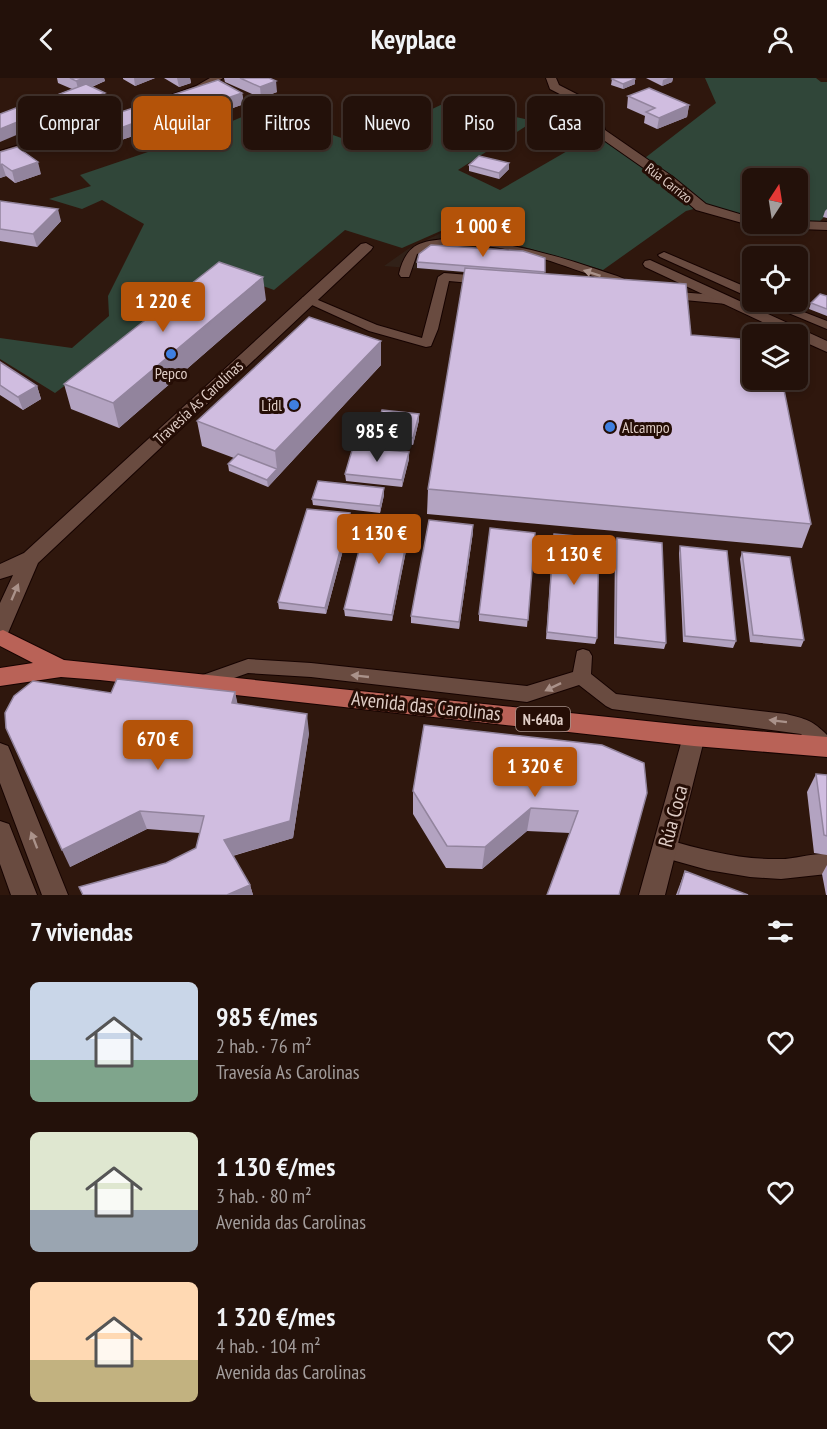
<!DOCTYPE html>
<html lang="es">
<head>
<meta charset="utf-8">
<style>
  :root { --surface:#23110a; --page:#2f1f18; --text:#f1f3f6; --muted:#a39d9c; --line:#40312b; --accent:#b45309 }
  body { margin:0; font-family:"PT Sans Narrow",sans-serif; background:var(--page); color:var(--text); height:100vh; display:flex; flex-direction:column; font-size:22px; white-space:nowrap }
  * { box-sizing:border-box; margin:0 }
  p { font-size:20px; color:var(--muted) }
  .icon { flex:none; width:33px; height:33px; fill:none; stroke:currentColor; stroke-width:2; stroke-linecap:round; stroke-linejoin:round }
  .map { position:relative; height:817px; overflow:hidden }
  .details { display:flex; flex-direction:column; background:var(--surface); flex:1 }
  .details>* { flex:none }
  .hud { position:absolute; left:18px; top:18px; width:792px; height:54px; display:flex; gap:12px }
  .needle { width:39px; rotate:12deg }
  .controls { position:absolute; left:742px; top:90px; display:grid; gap:12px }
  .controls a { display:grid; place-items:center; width:66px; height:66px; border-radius:9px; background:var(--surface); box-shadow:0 3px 9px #0003,0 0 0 2px var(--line); font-size:30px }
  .price { position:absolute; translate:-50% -51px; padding:0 14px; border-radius:6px; background:var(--accent); color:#fff; font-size:20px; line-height:39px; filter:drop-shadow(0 2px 3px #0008) }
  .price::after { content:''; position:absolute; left:50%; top:36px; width:18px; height:14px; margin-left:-9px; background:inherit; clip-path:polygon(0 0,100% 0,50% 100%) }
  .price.current { background:#222; color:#fff }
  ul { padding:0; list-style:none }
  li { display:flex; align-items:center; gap:18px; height:150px; padding:0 30px }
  li span { display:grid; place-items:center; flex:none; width:168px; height:120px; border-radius:9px; color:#555 }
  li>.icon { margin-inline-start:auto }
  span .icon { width:72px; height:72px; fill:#fffc; stroke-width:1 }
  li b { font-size:26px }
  h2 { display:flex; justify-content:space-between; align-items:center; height:72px; padding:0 30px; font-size:26px }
  .tag { padding:0 21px; border-radius:9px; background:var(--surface); box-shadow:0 3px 9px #0003,0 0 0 2px var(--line); font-size:21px; line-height:54px }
  .tag.current { background:var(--accent); color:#fff }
  header { display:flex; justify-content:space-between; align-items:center; height:78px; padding:0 30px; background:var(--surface); font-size:27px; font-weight:700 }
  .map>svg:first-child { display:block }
  .commercial { fill:#312118 }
  .green { fill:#304639 }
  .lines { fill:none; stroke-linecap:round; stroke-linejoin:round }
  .lane-casing { stroke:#160300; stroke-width:2 }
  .street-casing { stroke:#160300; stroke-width:2 }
  .primary-casing { stroke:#160300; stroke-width:2 }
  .lane { fill:#694b40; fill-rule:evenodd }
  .street { fill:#694b40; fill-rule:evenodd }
  .primary { fill:#b96257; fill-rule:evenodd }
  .wall { fill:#b3a3c1 }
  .shaded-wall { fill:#92849d }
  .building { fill:#d0bde0; stroke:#92849d; stroke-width:1.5 }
  .oneway { fill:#aa928a }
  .shop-dot { fill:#3f7fe0; stroke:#250d05; stroke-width:2 }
  .labels { text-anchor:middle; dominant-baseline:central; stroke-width:6; stroke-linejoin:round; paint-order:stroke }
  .far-street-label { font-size:14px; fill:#dfcdc6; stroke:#250d05 }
  .shield { fill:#250d05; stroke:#a7938c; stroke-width:1.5 }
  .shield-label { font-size:15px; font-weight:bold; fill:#dfcdc6 }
  .poi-label { font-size:16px; fill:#dfcdc6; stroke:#250d05 }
  .street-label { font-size:16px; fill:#dfcdc6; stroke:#250d05 }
  .near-street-label { font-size:20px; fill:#dfcdc6; stroke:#250d05 }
</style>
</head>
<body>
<header><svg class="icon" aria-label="back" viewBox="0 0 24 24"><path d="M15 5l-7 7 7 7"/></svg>Keyplace<svg class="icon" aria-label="person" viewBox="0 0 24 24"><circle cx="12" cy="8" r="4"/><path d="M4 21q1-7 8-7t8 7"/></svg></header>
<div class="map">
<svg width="827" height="817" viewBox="0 0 827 817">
  <rect width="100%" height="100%" fill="#2f170d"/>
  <!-- commercial -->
  <path class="commercial" d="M459 152 534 172 526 180 544 201 384 188 408 171 441 155Z"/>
  <!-- green -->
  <path class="green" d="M705 0H816L821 4H827V136L815 148 773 146H798V100H753V144L701 129 686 133 603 192 452 148 402 170 345 152 274 212 219 192 55 315 0 281V260L72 270 109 238 108 218 144 146 102 122 82 131 49 121 91 108 80 97 204 55 261 31 358 66 447 24 534 43 458 92 500 112 595 57 641 83 716 25Z"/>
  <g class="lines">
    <defs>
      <path id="lane" d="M457 160C506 164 553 176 599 192 610 196 625 199 633 207L631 210C619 212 600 201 588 196 537 178 469 153 417 176L409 199H401L399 196C407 161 426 163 457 160Z
        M664 174 753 212V221L660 179 658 177Z
        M444 195 482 198 488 202 482 206 449 203 438 251 431 268 426 269 369 253 301 222 303 219H311L377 247 422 260 438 199Z
        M667 213 727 218 733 222 727 226 663 220V214Z
        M762 224H778L827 243V251Z
        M583 571 589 573 592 578 591 596 616 616 786 636C806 641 812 642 827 657V677L820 675 801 656 612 631 606 628 579 607 527 624 311 599 248 595 206 610 200 608 197 603 200 598 248 581 311 585 527 608 573 594 577 573Z
        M665 761C703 772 741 782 780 781 796 781 811 775 827 776V796L781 801 750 799 708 792 658 778 655 771 658 764Z"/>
      <path id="street" d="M210 0H223L204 12 136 37 0 81V73L128 33 196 8Z
        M546 0H556L559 7 598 27 605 52 673 99 706 126 753 140V146H759L753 148 696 132 665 105 595 56 589 31 550 11Z
        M798 143 827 144V152L773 150 766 146H798Z
        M366 165 373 169 371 172 38 485 8 555 0 557V525L13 497 0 501V486L24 475 361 166Z
        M650 182 827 263V274L798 261V256H788L645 189 643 186 645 183Z
        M694 648 702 651 705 658 665 817H639L683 658 686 651Z
        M0 665 8 668 11 675 68 817H42L0 705Z
        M0 743 9 746 37 817H11L0 786Z"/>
      <path id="primary" d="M3 552 64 582 694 648 827 659V679L694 668 100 602 61 599 0 608V590L33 585 0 568V553Z"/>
    </defs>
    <!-- lane casing -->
    <use href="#lane" class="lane-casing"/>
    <!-- street casing -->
    <use href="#street" class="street-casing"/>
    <!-- primary casing -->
    <use href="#primary" class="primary-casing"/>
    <!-- lane -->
    <use href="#lane" class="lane"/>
    <!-- street -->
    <use href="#street" class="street"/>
    <!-- primary -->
    <use href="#primary" class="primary"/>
  </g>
  <!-- wall -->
  <path class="wall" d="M57 0H104L105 3 92 9 107 26 62 44 44 34 41 23 72 11 58 5Z
    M123 0H155L135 8 123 1Z
    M164 0H190L191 5 179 9Z
    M224 0H269L277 14 261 20 225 4Z
    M646 0H673L672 4 662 8Z
    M612 1H635V6L623 11 611 7Z
    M242 15 244 26 188 46 165 31 163 20Z
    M628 18 689 27 687 39 657 51 644 45 645 38 627 30Z
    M133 30 170 62 151 69 133 58 104 68 99 65 96 53 99 52 97 42Z
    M0 74 41 96 15 105 6 98 0 100Z
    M469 87 509 91 499 101 469 93Z
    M0 123 61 143 37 169 0 163Z
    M827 131V140L823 139 825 133Z
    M545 180 544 196 691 257 811 446 802 470 427 436 428 411 465 194 417 190V184Z
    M827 218V238L809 231 811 225Z
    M266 222 119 350 71 331 64 306Z
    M381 263V287L268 409 229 393 228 386 234 380 202 368 197 343Z
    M0 284 37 308 41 321 23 332 0 317Z
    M419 342 413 367 375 362V356Z
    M409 374V381L402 409 346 403 345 396Z
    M384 417 380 435 313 427 312 421Z
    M350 435 351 442 326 536 279 531 278 524Z
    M411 441V448L392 543 345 538 344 531Z
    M473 454 459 551 411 545V538Z
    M535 455 527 549 479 543V536Z
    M617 460 666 565 664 571 614 566 615 467Z
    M553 462 597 560 595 566 546 561Z
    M680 468 736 563 733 570 683 564 679 475Z
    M742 474 804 562 801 569 750 564 740 481Z
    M235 614 237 626 309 655 293 760 233 778 250 807 253 817H83L166 785 196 770 200 755 147 751 70 789 111 615Z
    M602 667 570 755 527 753 482 791 446 790 413 736V713Z
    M816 696 827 697V777L814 775 807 714Z
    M827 787V817H826L822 796Z
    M685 793 748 817H676Z"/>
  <!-- shaded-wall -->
  <path class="shaded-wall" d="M84 0H104L105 3 79 14 76 3Z
    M134 0H155L135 8Z
    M177 0H190L191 5 179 9Z
    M668 0H673L672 4 662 8 663 2Z
    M635 1V6L623 11V6Z
    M276 3 277 14 261 20 260 9Z
    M105 15 107 26 62 44 59 32Z
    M242 15 244 26 188 46 187 34Z
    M689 27 687 39 657 51 659 40Z
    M37 36 40 47 0 64V51Z
    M131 46 133 58 104 68 102 57Z
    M168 50 170 62 151 69 149 57Z
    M38 84 41 96 15 105 12 93Z
    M509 85V91L499 101V95Z
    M2 86 6 98 0 100V87Z
    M58 131 61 143 37 169 33 156Z
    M263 199 266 222 119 350 113 325Z
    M381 263V287L268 409 267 402 277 391 275 373Z
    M37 308 41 321 23 332 18 319Z
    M419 336V342L413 367V360Z
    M409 374V381L402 409V402Z
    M384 410V417L380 435V428Z
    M350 435 351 442 326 536 325 530Z
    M411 441V448L392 543V537Z
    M473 447V454L459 551V544Z
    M235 614 239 632 232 625Z
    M307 636 309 655 293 760 228 779 224 762Z
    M531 730 527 753 482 791 485 769Z
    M140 733 147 751 70 789 62 772Z
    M250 807 253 817H227Z"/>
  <!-- building -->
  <path class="building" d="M70 0H84L76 3Z
    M240 0H269L276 3 260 9Z
    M614 0H634L635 1 623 6 612 1Z
    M218 2 242 15 187 34 163 20Z
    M86 6 105 15 59 32 41 23Z
    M649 10 689 27 659 40 646 34 655 30 628 18Z
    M21 28 37 36 0 51V36Z
    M133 30 168 50 149 57 131 46 102 57 96 53 107 49 97 42Z
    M17 69 38 84 12 93 2 86 0 87V74Z
    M479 78 509 85 499 95 469 87Z
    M0 123 58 131 33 156 0 151Z
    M431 167 523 173 545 180V194L417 184 419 176Z
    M219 184 263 199 113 325 64 306Z
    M465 190 686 206 691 257 753 262V302H782L811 446 428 411Z
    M820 216 827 218V231L811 225Z
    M309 239 381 263 275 373 197 343Z
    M0 284 37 308 18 319 0 307Z
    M382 332 419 336 413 360 375 356Z
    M353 369 409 374 402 402 345 396Z
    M238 376 277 391 267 402 228 386Z
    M318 403 384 410 380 428 312 421Z
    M307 431 350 435 325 530 278 524Z
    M368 437 411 441 392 537 344 531Z
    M429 442 473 447 459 544 411 538Z
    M490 450 535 455 528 542 479 536Z
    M554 456 599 460 597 560 547 554Z
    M617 460 662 465 666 565 616 559Z
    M680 468 727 473 736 563 685 558Z
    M742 474 790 479 804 562 753 557Z
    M117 601 235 614 232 625 307 636 290 743 224 762 250 807 227 817H83L79 809 166 785 196 770 204 738 140 733 62 772 6 650 5 635 14 618 33 603 111 615Z
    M424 647 602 667 644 685 647 715 619 817H547L578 733 531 730 485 769 447 768 413 713Z
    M816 696 827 697V758L824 757Z
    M685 793 748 817H678Z"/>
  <!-- one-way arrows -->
  <defs><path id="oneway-solid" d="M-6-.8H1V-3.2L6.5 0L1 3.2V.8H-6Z" transform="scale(1.5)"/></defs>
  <g class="oneway">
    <use href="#oneway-solid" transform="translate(592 195) rotate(-162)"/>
    <use href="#oneway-solid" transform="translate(15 514) rotate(-67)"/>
    <use href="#oneway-solid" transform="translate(360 598) rotate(-174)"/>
    <use href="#oneway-solid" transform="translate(553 609) rotate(154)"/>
    <use href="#oneway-solid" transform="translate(778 643) rotate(-173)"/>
    <use href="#oneway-solid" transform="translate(34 762) rotate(-111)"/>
  </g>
  <!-- markers -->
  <g class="shop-dot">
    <circle cx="171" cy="276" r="6"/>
    <circle cx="294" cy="327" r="6"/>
    <circle cx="610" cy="349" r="6"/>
  </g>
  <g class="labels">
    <!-- far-street labels -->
    <g class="far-street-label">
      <text transform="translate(669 105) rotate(38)">Rúa Carrizo</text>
    </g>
    <!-- shield labels -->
    <rect class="shield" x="516" y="629" width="54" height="24" rx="4.5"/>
    <g class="shield-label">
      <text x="543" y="641">N-640a</text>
    </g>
    <!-- poi labels -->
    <g class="poi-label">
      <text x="171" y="295">Pepco</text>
      <text x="282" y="327" text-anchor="end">Lidl</text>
      <text x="622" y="349" text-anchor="start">Alcampo</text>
    </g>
    <!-- street labels -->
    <g class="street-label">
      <text transform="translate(198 324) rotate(-43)">Travesía As Carolinas</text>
    </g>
    <!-- near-street labels -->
    <g class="near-street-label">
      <text transform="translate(426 628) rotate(6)">Avenida das Carolinas</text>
      <text transform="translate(673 738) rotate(-75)">Rúa Coca</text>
    </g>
  </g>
</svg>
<div class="controls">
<a><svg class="needle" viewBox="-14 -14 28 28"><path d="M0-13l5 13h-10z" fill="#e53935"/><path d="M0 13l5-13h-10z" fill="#a39d9c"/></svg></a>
<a><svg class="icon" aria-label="locate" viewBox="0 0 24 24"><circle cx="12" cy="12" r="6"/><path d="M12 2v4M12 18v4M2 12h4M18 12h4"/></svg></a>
<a><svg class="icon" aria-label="layers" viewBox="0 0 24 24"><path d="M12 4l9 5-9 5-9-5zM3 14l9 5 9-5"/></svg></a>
</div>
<b class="price" style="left:483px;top:180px">1 000 €</b>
<b class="price" style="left:163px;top:255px">1 220 €</b>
<b class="price current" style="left:377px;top:385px">985 €</b>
<b class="price" style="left:379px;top:487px">1 130 €</b>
<b class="price" style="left:574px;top:508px">1 130 €</b>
<b class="price" style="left:158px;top:693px">670 €</b>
<b class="price" style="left:535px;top:720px">1 320 €</b>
<div class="hud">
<a class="tag">Comprar</a>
<a class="tag current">Alquilar</a>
<a class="tag">Filtros</a>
<a class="tag">Nuevo</a>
<a class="tag">Piso</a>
<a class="tag">Casa</a>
</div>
</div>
<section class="details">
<h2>7 viviendas<svg class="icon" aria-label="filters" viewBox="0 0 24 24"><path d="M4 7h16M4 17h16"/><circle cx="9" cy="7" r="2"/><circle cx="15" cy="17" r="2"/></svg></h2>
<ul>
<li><span style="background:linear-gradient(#c9d6e8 65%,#7fa58c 0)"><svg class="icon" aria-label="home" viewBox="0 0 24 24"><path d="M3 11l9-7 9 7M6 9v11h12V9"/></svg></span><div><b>985 €/mes</b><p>2 hab. · 76 m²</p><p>Travesía As Carolinas</p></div><svg class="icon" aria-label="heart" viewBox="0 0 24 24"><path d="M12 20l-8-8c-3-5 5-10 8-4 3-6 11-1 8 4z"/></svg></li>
<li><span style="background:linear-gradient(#dfe7d0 65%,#9aa5b1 0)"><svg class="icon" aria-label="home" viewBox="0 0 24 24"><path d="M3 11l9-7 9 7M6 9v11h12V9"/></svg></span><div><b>1 130 €/mes</b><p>3 hab. · 80 m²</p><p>Avenida das Carolinas</p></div><svg class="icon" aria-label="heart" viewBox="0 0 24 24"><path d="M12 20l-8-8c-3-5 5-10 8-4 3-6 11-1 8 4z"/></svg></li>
<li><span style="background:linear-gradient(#ffd9b3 65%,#c2b280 0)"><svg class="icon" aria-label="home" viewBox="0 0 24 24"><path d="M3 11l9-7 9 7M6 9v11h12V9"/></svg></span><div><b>1 320 €/mes</b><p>4 hab. · 104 m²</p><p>Avenida das Carolinas</p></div><svg class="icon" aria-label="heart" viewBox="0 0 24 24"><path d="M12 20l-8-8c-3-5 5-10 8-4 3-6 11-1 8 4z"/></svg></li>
</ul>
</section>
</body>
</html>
